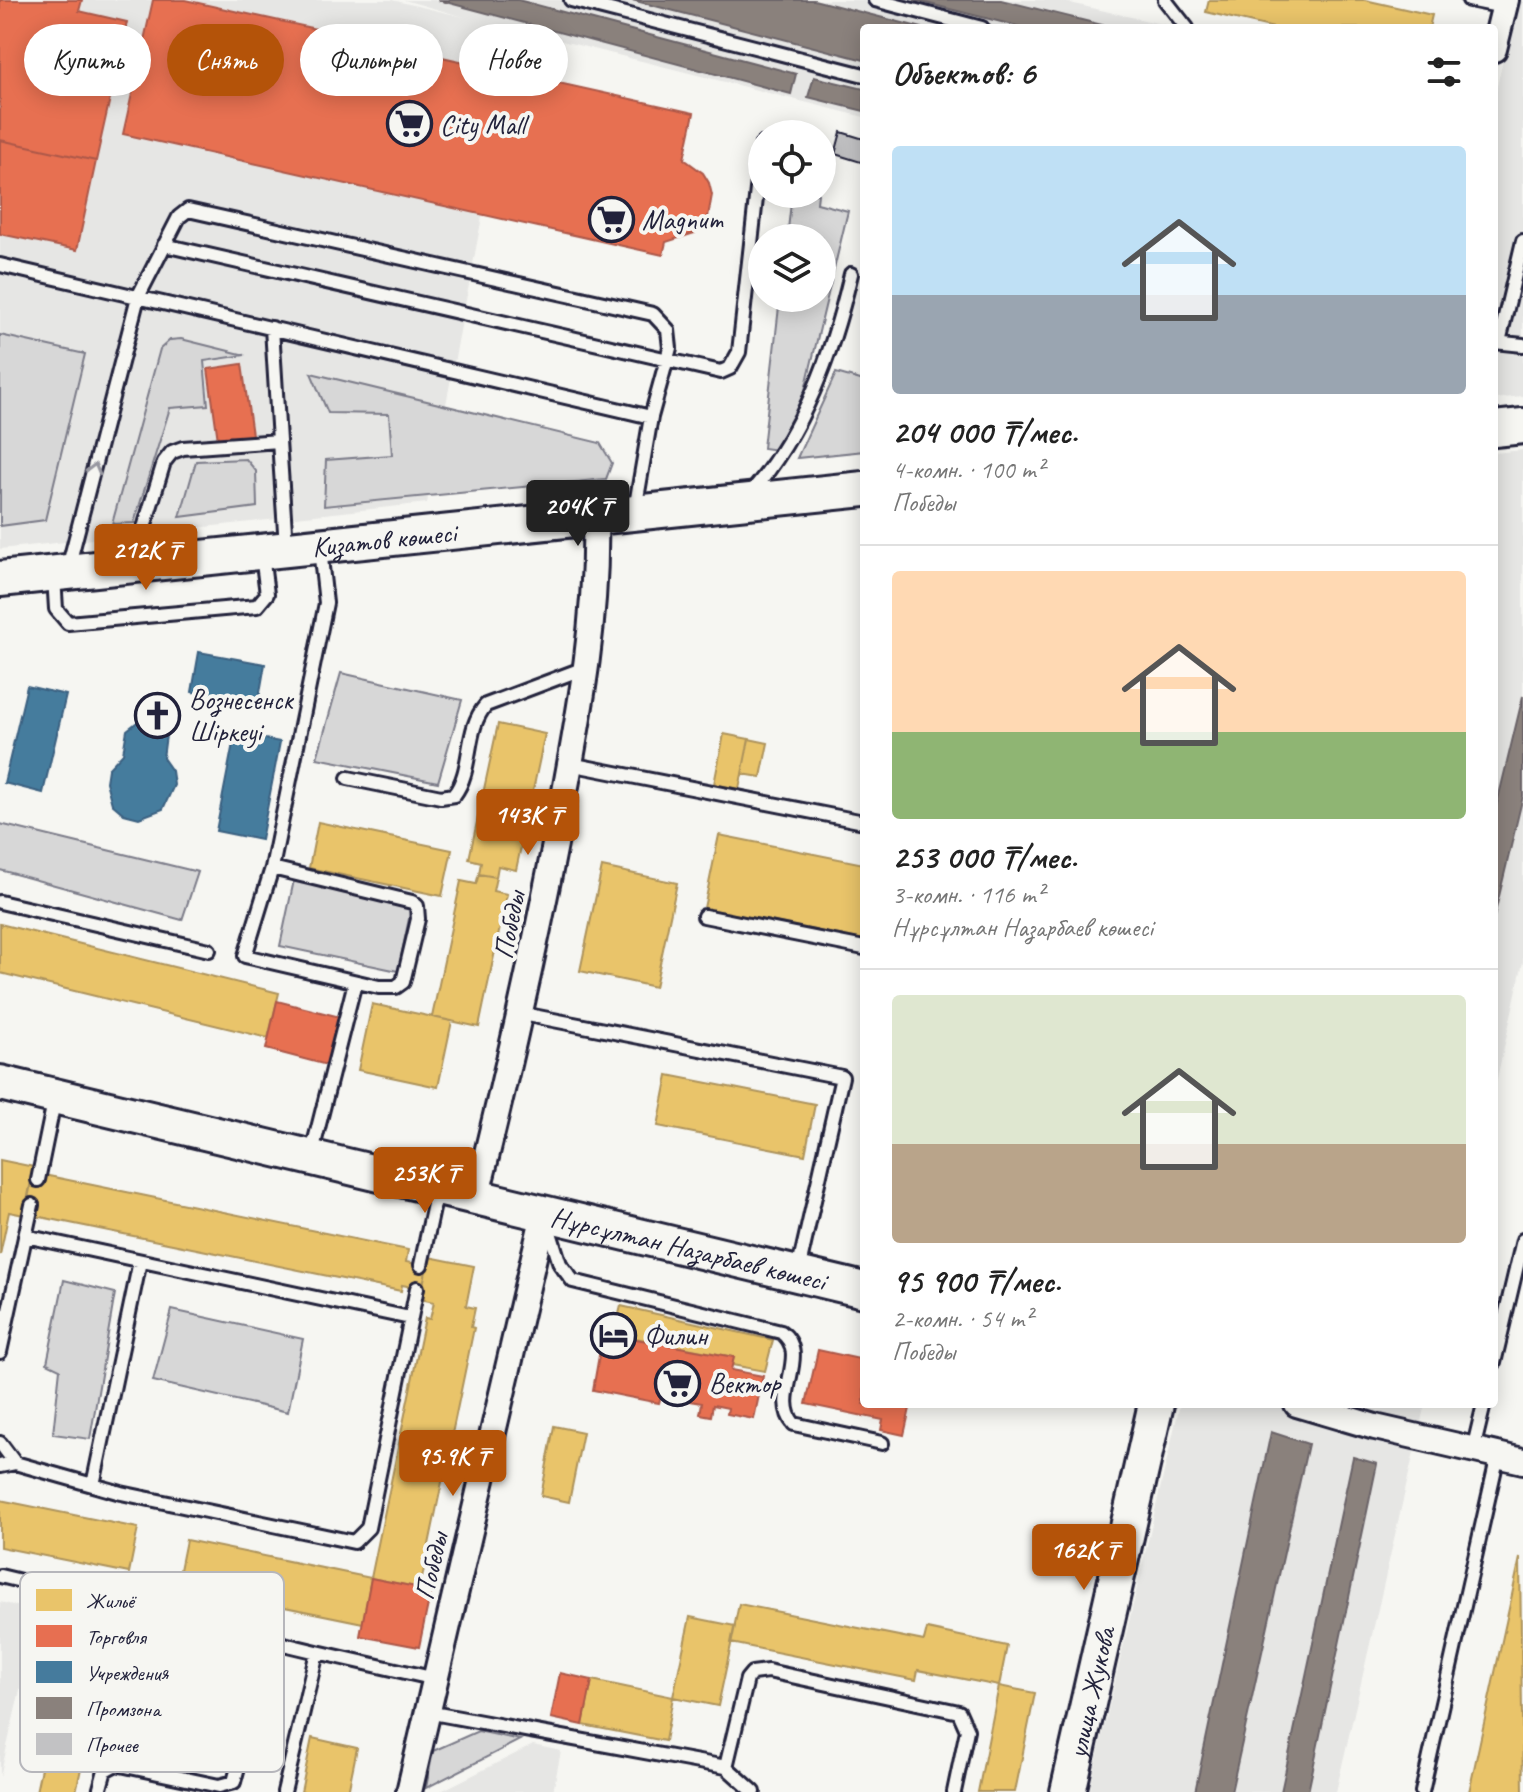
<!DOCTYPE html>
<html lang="ru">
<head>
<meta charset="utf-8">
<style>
  :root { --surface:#fff; --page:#f2f2f2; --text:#222; --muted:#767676; --line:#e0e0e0; --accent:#b45309 }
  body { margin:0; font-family:Caveat,sans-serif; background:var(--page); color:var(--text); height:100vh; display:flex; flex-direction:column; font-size:30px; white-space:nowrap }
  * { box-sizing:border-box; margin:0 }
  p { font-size:26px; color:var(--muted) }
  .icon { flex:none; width:44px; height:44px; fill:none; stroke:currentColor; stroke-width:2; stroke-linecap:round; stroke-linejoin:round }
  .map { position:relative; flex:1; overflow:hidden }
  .sheet { position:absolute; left:860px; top:24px; width:638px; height:1384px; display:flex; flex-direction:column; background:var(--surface); border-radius:8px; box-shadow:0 4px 20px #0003 }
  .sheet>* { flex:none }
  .top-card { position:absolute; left:24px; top:24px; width:716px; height:72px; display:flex; gap:16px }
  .fabs { position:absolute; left:748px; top:120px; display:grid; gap:16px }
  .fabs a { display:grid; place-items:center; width:88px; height:88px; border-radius:50%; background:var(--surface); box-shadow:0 4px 20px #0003; font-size:40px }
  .price { position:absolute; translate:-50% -68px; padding:0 18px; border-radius:8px; background:var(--accent); color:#fff; font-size:26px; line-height:52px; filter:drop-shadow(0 2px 4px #0008) }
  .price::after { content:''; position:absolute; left:50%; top:48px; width:24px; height:18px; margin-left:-12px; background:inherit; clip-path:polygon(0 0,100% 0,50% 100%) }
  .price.active { background:#222; color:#fff }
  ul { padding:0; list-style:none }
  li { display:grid; align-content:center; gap:16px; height:424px; padding:0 32px }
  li+li { border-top:2px solid var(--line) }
  li span { display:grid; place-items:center; height:248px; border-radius:8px; color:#555 }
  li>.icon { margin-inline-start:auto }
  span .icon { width:144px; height:144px; fill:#fffc; stroke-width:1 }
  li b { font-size:34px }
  h2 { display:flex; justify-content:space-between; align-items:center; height:96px; padding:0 32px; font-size:34px }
  .pill { padding:0 28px; border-radius:36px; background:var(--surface); box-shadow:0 4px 20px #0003; font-size:28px; line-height:72px }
  .pill.active { background:var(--accent); color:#fff }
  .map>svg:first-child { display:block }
  .built { fill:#e6e6e4 }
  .green { fill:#d7d7d7; stroke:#7c7c89; stroke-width:2 }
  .homes { fill:#e9c46a; stroke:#ad935c; stroke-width:2 }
  .shops { fill:#e76f51; stroke:#ac584a; stroke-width:2 }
  .public { fill:#457b9d; stroke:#3a6080; stroke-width:2 }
  .industry { fill:#8a817c; stroke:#6b6468; stroke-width:2 }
  .building { fill:#c2c2c4; stroke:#22223b; stroke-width:2 }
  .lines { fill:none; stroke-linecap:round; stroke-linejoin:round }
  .service-casing { stroke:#22223b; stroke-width:18 }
  .minor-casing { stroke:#22223b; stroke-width:30 }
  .secondary-casing { stroke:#22223b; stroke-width:40 }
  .service { stroke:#f6f6f2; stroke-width:12 }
  .minor { stroke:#f6f6f2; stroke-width:24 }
  .secondary { stroke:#f6f6f2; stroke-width:34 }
  .oneway { stroke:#9797a0 }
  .labels { text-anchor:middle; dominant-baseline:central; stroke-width:8; stroke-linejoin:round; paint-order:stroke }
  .poi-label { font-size:28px; fill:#22223b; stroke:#f6f6f2; text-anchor:start }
  .street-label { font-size:28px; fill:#22223b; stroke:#f6f6f2 }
  .key { fill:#f6f6f2; stroke:#b6b6bb; stroke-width:2 }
  .key-label { font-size:22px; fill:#22223b }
</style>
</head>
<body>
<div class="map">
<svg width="1523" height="1792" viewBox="0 0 1523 1792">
  <rect width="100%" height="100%" fill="#f6f6f2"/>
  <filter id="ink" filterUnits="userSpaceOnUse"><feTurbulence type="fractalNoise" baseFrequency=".0125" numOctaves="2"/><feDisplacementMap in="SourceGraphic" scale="16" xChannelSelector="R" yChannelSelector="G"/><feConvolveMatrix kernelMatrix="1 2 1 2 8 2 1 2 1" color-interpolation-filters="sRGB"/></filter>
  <g filter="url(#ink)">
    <!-- built -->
    <path class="built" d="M0 0H392L464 17 404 0H1057L1174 27 864 28V117L518 30 427 503 0 549Z
      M1516 0H1523V396L1494 399V100Z
      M1523 450V962L1494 1092V453Z
      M1180 1404H1425L1336 1792H1089Z
      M0 1602 38 1611 0 1777Z
      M533 1745 561 1751 553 1792H439Z"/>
    <!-- green -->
    <path class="green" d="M792 194H818L817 203 848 211 799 415 777 450 763 448 780 298H822V238H787Z
      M0 335 85 354 45 520 0 526Z
      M181 339 245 355 204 361 208 405 170 408 134 523 112 524 160 349 170 340Z
      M311 373 600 443 612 463 606 479 324 506 326 460 392 455 389 414 328 413Z
      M836 373 864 381V451L797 458Z
      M246 459 256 471 257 507 180 517 196 461Z
      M341 673 462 700 438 782 317 758Z
      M0 824 198 872 182 920 0 870Z
      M294 880 411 909 398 971 280 946Z
      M64 1280 115 1293 90 1439 53 1434 60 1369 47 1363Z
      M172 1310 303 1339 288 1412 153 1381Z
      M478 1731 520 1740 426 1788 433 1751Z"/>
    <!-- homes -->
    <path class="homes" d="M1209 0H1365L1432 15 1429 28H1274L1206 12Z
      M498 724 545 734 516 870 498 866 496 877 479 874 481 862 469 859Z
      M724 734 749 739 739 789 714 784Z
      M749 739 768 743 761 777 742 774Z
      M318 822 452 850 442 896 309 868Z
      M719 835 864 864V940L704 908Z
      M602 867 677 883 655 987 580 971Z
      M479 874 496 877 493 891 507 894 479 1027 432 1017 461 881 476 884Z
      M0 924 279 993 268 1038 0 973Z
      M372 1004 452 1021 438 1087 358 1070Z
      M668 1075 815 1104 805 1155 658 1126Z
      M0 1160 34 1167 24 1215 9 1212 0 1255Z
      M44 1175 408 1250 406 1262 427 1266 422 1289 402 1285 401 1291 36 1216 27 1204 32 1178 44 1181Z
      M429 1257 474 1266 466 1306 475 1308 471 1327 474 1328 420 1588 371 1578 425 1318 430 1319 434 1302 420 1299Z
      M621 1306 773 1340 765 1371 732 1365 734 1357 614 1334Z
      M554 1426 583 1432 569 1502 541 1496Z
      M0 1500 138 1528 129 1573 0 1547Z
      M186 1540 371 1578 363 1623 177 1585Z
      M1520 1558 1523 1792H1469Z
      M739 1604 924 1641 927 1629 1007 1646 999 1686 918 1670 916 1680 731 1643Z
      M690 1617 735 1626 718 1706 673 1697Z
      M60 1677 205 1707 196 1748 90 1726 76 1792H36Z
      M592 1680 673 1697 665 1741 583 1725Z
      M999 1686 1035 1693 1015 1792H978Z
      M312 1738 357 1748 348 1792H301Z"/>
    <!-- shops -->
    <path class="shops" d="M0 0H82L79 11 127 22 96 161 0 140Z
      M153 0H185L694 113 684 159 703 173 709 183 712 195 708 217 695 233 666 242 663 255 123 134Z
      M0 140 96 161 77 250 0 234Z
      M242 364 252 435 218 440 208 369Z
      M277 1001 340 1017 327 1065 266 1049Z
      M609 1334 734 1357 731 1370 763 1376 754 1419 727 1414 728 1408 713 1405 711 1416 700 1414 702 1403 661 1396 659 1403 593 1390 601 1344 607 1345Z
      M818 1350 864 1360V1404H911L904 1435 881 1430 883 1420 806 1404Z
      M371 1578 431 1590 419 1647 360 1636Z
      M560 1673 592 1680 583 1725 551 1718Z"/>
    <!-- public -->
    <path class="public" d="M199 652 265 664 258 704 192 692Z
      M27 686 66 695 43 793 4 783Z
      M141 719 154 720 163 727 166 735 163 758 172 771 174 785 163 809 139 818 124 814 112 804 106 782 108 769 123 753 127 730Z
      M235 733 280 742 261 840 216 831Z"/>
    <!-- industry -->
    <path class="industry" d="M438 0H518L796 74 791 94Z
      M632 0H814L922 28H864V60Z
      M914 0H1001L1114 28H1025Z
      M814 77 864 89V111L808 97Z
      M1523 696V796L1494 917V816Z
      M1271 1432 1308 1444 1231 1792H1195Z
      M1353 1457 1377 1464 1308 1792H1281Z"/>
    <!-- building -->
    <path class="building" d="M841 132 864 139V163L835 154Z"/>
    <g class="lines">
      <defs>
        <path id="service" d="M571 0 864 75
          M875 0 982 28
          M1165 0 1187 28
          M1469 0 1504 7
          M164 245 721 372 730 368 739 352 762 144
          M0 265 651 417
          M272 328 279 441
          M1494 342 1523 345
          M1499 342 1523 241
          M750 494C804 431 832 355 851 274
          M134 561 164 462 172 452 183 448 279 441 286 546
          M68 568 138 297 179 217 188 210 653 314 668 330 670 348 651 417 635 510
          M54 576 56 609 68 623 257 606 267 594 262 555
          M570 764 864 822
          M348 778 441 797 454 795C474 769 464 729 486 705L587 667
          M272 868 412 902 417 906 418 919 403 982 396 987H379L245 956 272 868 326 603 320 549
          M0 902 209 950
          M704 916 864 948
          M523 1014 842 1077 798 1271
          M311 1156 355 982
          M38 1180 55 1097
          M547 1223 560 1264 573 1281 781 1332C812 1354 770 1397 794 1424L882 1443
          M25 1236 410 1318
          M421 1265 437 1190
          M0 1352 32 1205
          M1494 1363 1523 1240
          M0 1443 15 1463
          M1473 1450 1484 1404
          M0 1466 15 1463 121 1493 354 1542 368 1528 417 1288
          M93 1485 140 1261
          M0 1576 317 1652
          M427 1712 726 1767 754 1792
          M726 1767 747 1679 752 1673 768 1671 959 1712 967 1730 954 1792
          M99 1792 105 1770 116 1764 219 1786 234 1782 272 1640
          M284 1792 317 1652 436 1679
          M1422 1792 1498 1455"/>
        <path id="minor" d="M1494 49 1506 0
          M476 1198C507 1073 535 950 559 824 578 721 598 622 595 517
          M1297 1404 1375 1427 1523 1461
          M409 1792 544 1214"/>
        <g id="secondary">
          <path d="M1494 429 1523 426"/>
          <path id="s1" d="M0 579 864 489"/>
          <path id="s2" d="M0 1083 864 1290"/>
          <path id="s3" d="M1068 1792 1156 1404"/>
        </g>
      </defs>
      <!-- service casing -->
      <use href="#service" class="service-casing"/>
      <!-- minor casing -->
      <use href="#minor" class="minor-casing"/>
      <!-- secondary casing -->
      <use href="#secondary" class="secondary-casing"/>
      <!-- service -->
      <use href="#service" class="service"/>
      <!-- minor -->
      <use href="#minor" class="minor"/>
      <!-- secondary -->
      <use href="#secondary" class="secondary"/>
    </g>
    <!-- one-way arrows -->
    <defs><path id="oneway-chevron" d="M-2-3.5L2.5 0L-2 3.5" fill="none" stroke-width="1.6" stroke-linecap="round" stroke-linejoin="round" transform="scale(2)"/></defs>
    <use class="oneway" href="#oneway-chevron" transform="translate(94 469) rotate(-75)"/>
  </g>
  <!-- icons -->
  <defs>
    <symbol id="supermarket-ring" viewBox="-11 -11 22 22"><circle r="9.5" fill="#f6f6f2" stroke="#22223b" stroke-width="1.5"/><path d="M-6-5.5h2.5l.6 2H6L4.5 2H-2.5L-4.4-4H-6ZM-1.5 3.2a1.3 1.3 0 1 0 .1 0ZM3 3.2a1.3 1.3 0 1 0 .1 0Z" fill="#22223b"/></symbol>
    <symbol id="church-ring" viewBox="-11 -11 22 22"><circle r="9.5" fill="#f6f6f2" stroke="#22223b" stroke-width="1.5"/><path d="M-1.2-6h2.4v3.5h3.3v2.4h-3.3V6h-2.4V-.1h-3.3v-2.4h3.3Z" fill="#22223b"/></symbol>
    <symbol id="hotel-ring" viewBox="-11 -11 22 22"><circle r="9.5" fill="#f6f6f2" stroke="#22223b" stroke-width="1.5"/><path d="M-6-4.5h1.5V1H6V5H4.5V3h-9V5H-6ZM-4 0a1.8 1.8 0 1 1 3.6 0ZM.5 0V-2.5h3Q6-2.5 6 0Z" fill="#22223b"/></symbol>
  </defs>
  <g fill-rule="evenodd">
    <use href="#supermarket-ring" x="384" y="98" width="51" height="51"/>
    <use href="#supermarket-ring" x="586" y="194" width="51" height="51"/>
    <use href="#church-ring" x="132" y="690" width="51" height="51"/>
    <use href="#hotel-ring" x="588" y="1310" width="51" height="51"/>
    <use href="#supermarket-ring" x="652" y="1358" width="51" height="51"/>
  </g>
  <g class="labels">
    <!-- poi labels -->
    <g class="poi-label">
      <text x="440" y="124">City Mall</text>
      <text x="642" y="219">Magnum</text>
      <text x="189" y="699">Вознесенск<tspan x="189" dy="32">Шіркеуі</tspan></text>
      <text x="644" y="1335">Филин</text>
      <text x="709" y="1383">Вектор</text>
    </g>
    <!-- street labels -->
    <g class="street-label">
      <text stroke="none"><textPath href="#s1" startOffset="386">Кизатов көшесі</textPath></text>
      <text transform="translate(509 925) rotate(-79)">Победы</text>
      <text stroke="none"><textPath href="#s2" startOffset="708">Нұрсұлтан Назарбаев көшесі</textPath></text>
      <text transform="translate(431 1566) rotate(-77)">Победы</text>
      <text stroke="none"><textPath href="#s3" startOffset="102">улица Жукова</textPath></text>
    </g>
  </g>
  <!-- legend -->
  <rect x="20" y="1572" width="264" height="200" rx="12" class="key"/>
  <rect x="36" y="1589" width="36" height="22" fill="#e9c46a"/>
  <rect x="36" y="1625" width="36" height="22" fill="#e76f51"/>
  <rect x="36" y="1661" width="36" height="22" fill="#457b9d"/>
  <rect x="36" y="1697" width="36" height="22" fill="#8a817c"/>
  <rect x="36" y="1733" width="36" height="22" fill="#c2c2c4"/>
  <g class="key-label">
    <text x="86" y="1608">Жильё</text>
    <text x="86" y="1644">Торговля</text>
    <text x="86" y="1680">Учреждения</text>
    <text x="86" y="1716">Промзона</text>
    <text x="86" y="1752">Прочее</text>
  </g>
</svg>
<div class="fabs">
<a><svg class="icon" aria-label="locate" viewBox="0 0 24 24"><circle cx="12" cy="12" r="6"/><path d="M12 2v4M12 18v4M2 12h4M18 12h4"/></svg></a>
<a><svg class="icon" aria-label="layers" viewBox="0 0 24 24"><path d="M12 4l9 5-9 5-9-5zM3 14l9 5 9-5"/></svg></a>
</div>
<b class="price active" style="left:578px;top:548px">204K ₸</b>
<b class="price" style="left:146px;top:592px">212K ₸</b>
<b class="price" style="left:528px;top:857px">143K ₸</b>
<b class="price" style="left:425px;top:1215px">253K ₸</b>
<b class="price" style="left:453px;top:1498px">95.9K ₸</b>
<b class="price" style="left:1084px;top:1592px">162K ₸</b>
<div class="top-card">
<a class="pill">Купить</a>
<a class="pill active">Снять</a>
<a class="pill">Фильтры</a>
<a class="pill">Новое</a>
</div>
<section class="sheet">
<h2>Объектов: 6<svg class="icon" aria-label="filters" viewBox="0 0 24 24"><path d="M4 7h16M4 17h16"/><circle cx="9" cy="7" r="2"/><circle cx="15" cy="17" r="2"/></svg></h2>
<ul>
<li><span style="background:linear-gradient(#bfe0f5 60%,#9aa5b1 0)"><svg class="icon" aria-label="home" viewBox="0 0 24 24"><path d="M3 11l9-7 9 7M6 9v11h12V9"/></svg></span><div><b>204 000 ₸/мес.</b><p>4-комн. · 100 m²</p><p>Победы</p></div></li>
<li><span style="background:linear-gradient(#ffd9b3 65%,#8fb573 0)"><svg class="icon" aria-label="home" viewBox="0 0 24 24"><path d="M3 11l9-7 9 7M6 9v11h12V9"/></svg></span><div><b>253 000 ₸/мес.</b><p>3-комн. · 116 m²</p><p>Нұрсұлтан Назарбаев көшесі</p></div></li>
<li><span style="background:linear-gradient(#dfe7d0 60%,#b9a48a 0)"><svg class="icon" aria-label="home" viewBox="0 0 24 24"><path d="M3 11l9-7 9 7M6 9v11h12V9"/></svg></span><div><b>95 900 ₸/мес.</b><p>2-комн. · 54 m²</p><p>Победы</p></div></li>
</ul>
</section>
</div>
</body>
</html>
